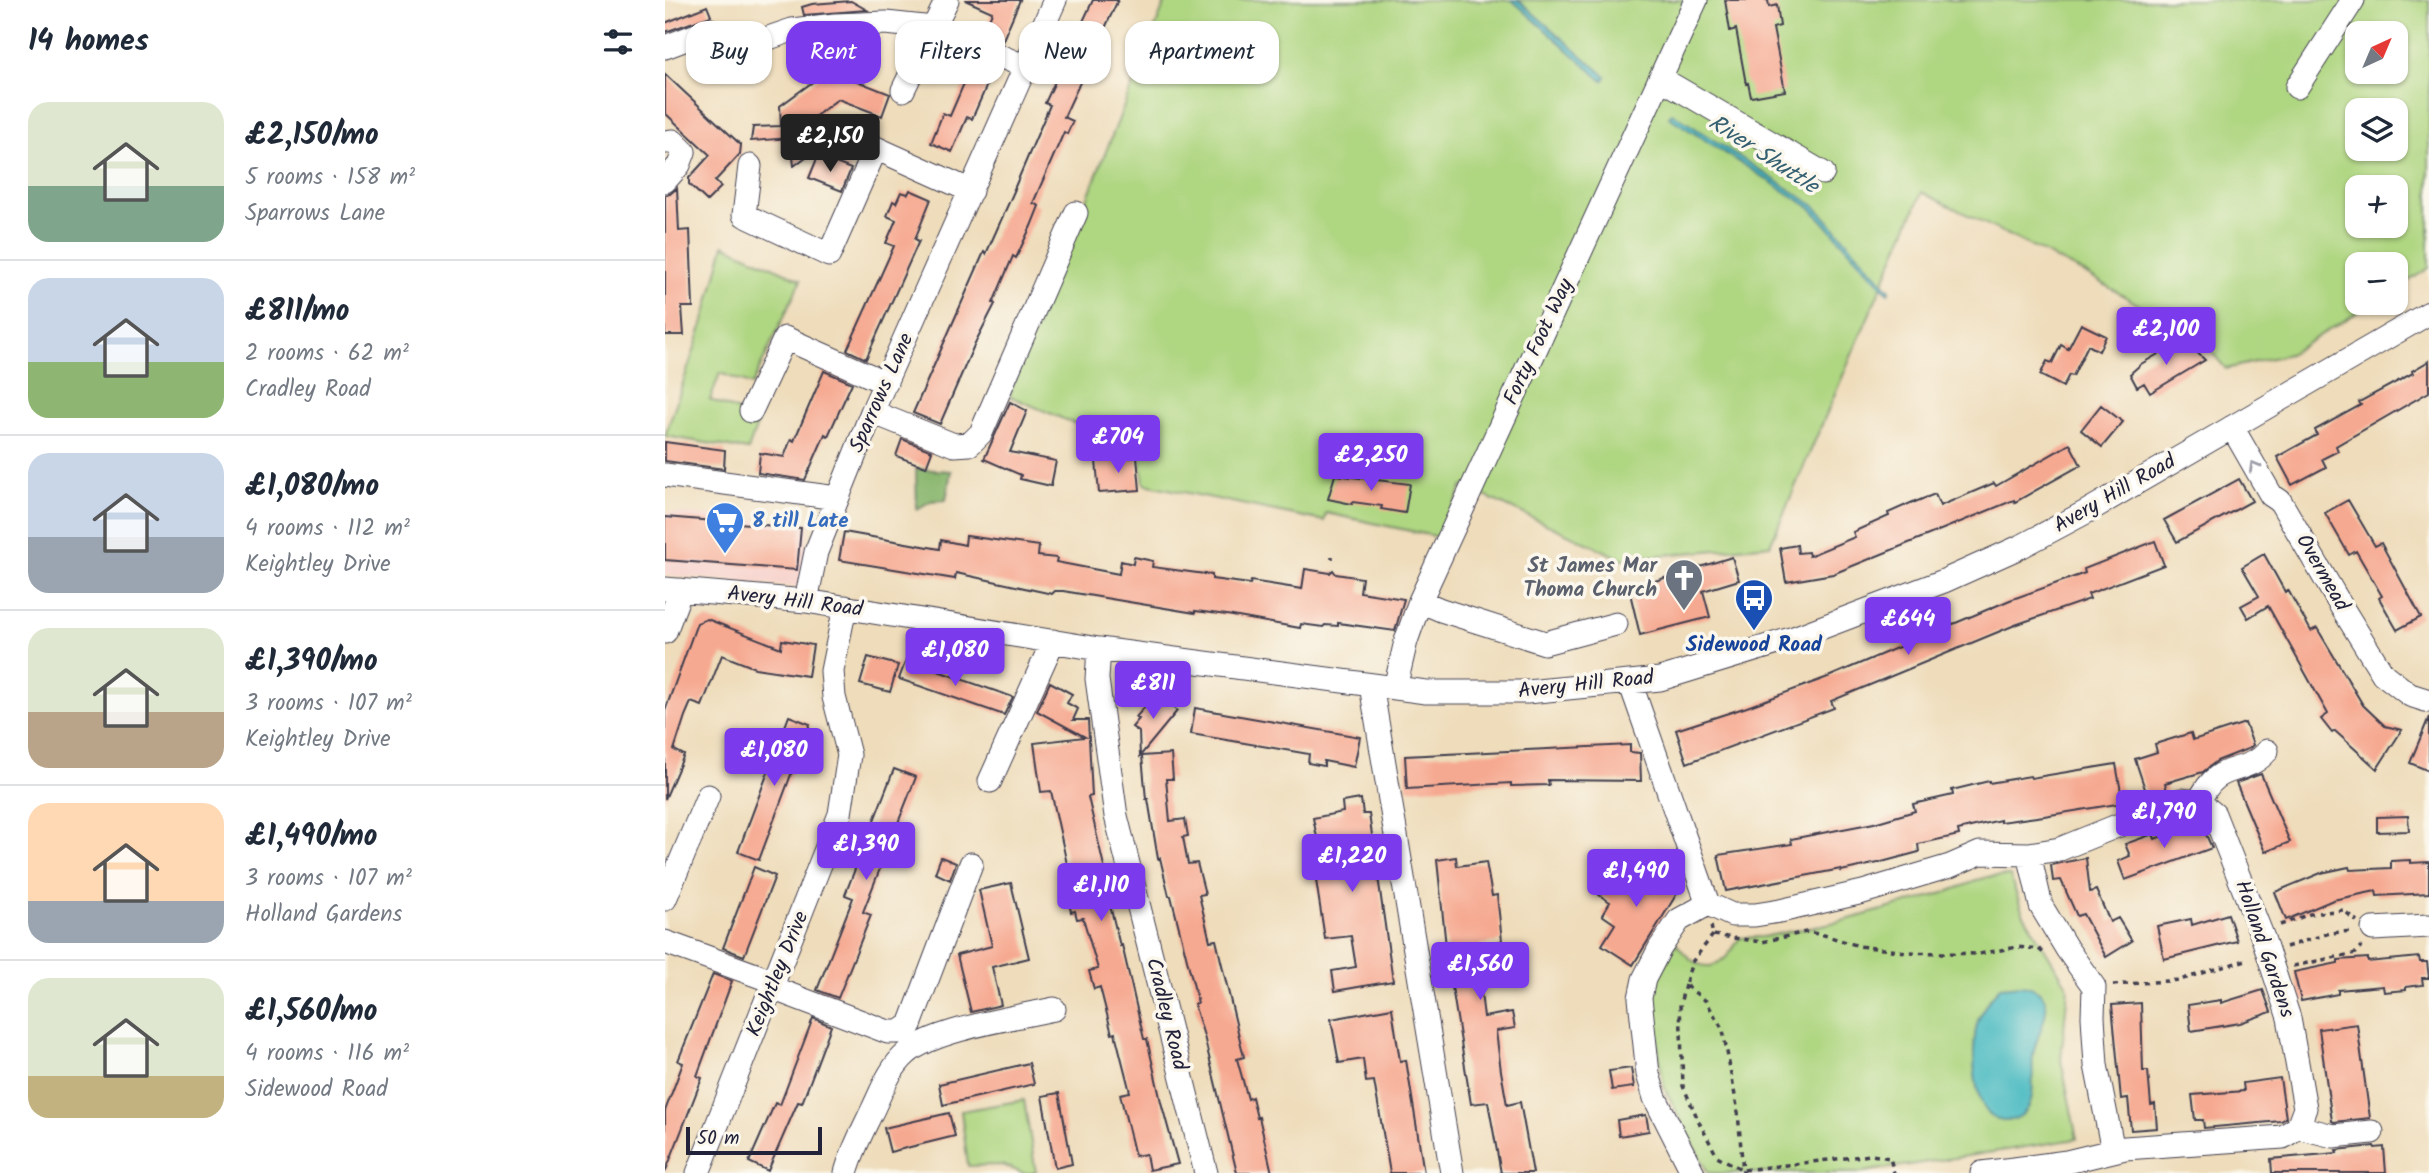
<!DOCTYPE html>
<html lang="en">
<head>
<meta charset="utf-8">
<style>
  :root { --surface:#fff; --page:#f2f2f3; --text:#1f2937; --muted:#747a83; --line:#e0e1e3; --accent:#7c3aed }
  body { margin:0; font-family:Kalam,sans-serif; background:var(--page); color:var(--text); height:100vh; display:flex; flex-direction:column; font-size:26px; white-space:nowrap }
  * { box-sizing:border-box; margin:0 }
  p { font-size:23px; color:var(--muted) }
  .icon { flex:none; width:38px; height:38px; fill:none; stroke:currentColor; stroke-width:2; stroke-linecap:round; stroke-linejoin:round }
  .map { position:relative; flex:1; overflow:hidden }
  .panel { display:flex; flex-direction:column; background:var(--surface); width:665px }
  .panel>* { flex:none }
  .top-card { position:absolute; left:21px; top:21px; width:665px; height:63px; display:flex; gap:14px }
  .needle { width:46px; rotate:44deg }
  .tools { position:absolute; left:1680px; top:21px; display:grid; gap:14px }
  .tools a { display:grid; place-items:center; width:63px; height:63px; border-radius:14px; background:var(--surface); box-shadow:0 2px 5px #0004; font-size:35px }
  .scale { position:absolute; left:21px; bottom:18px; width:136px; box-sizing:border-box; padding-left:7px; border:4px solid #22223b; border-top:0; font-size:19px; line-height:24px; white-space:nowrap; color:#22223b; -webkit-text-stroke:5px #fbf7ec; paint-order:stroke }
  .price { position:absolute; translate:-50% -60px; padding:0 16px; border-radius:7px; background:var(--accent); color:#fff; font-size:23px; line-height:46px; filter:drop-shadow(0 2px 4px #0008) }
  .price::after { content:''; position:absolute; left:50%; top:42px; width:21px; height:16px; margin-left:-10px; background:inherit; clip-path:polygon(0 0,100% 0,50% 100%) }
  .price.current { background:#222; color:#fff }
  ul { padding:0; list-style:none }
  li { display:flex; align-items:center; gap:21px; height:175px; padding:0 28px }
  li+li { border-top:2px solid var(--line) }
  li span { display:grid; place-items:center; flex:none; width:196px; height:140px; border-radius:21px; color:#555 }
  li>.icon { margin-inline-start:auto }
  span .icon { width:84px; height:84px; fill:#fffc; stroke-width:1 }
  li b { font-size:30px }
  h2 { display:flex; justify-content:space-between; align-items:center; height:84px; padding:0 28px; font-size:30px }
  .pill { padding:0 24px; border-radius:21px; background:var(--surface); box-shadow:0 2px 5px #0004; font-size:24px; line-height:63px }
  .pill.current { background:var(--accent); color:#fff }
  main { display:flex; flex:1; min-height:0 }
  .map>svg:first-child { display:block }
  .built { fill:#f7d0cb }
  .green { fill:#afd681; stroke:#687c5e; stroke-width:2; fill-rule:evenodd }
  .forest { fill:#8bb76f; stroke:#566c55; stroke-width:2 }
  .water { fill:#4cbbc2; stroke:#376e7e; stroke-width:2 }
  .building { fill:#f6a991 }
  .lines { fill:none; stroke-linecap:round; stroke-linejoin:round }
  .minor-casing { stroke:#413e4e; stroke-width:25 }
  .path { stroke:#413e4e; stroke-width:3.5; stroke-dasharray:5 5; stroke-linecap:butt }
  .minor { stroke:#fff; stroke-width:23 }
  .oneway { stroke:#9c9ca7 }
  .labels { text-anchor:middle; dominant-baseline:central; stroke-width:7; stroke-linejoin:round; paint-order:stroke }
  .street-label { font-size:21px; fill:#22223b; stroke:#fbf7ec }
  .shop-label { font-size:21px; font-weight:bold; fill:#366cbe; stroke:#fbf7ec; text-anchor:start }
  .worship-label { font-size:21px; font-weight:bold; fill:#5b616d; stroke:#fbf7ec; text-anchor:end }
  .transit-label { font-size:21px; font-weight:bold; fill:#164399; stroke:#fbf7ec }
  .water-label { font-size:23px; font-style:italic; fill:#335f71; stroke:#fbf7ec }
</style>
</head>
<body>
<main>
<section class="panel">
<h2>14 homes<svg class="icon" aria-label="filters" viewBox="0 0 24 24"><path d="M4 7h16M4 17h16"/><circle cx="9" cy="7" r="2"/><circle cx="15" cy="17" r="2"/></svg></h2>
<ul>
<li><span style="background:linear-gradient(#dfe7d0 60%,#7fa58c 0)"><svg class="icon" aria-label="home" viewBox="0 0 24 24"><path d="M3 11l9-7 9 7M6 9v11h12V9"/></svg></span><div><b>£2,150/mo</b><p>5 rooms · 158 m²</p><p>Sparrows Lane</p></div></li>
<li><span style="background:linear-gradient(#c9d6e8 60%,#8fb573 0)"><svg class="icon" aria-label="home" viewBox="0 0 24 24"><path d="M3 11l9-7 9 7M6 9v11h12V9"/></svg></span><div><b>£811/mo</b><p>2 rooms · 62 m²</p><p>Cradley Road</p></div></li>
<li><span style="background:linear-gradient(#c9d6e8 60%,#9aa5b1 0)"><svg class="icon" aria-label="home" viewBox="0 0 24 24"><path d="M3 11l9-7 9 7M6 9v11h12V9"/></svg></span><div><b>£1,080/mo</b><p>4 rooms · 112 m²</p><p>Keightley Drive</p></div></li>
<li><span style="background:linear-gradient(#dfe7d0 60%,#b9a48a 0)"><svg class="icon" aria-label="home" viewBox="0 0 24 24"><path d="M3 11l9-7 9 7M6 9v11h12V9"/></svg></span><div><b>£1,390/mo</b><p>3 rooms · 107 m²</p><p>Keightley Drive</p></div></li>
<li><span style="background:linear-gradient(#ffd9b3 70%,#9aa5b1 0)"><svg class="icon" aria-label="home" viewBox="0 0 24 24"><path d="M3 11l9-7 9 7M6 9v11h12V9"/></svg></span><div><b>£1,490/mo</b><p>3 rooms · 107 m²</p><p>Holland Gardens</p></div></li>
<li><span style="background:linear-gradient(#dfe7d0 70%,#c2b280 0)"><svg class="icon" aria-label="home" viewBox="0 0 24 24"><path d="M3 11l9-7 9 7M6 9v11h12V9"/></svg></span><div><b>£1,560/mo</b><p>4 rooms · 116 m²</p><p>Sidewood Road</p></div></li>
</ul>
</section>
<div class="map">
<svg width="1764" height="1173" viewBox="0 0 1764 1173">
  <rect width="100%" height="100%" fill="#fbf7ec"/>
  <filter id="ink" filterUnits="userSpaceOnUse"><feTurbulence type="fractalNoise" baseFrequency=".0143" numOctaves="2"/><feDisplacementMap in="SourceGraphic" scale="14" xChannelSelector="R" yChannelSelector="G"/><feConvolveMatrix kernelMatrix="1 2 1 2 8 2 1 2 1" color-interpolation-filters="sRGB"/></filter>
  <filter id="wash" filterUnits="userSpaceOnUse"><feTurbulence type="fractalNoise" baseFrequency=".00686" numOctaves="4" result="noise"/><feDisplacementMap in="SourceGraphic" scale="28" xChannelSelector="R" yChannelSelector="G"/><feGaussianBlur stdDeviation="1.57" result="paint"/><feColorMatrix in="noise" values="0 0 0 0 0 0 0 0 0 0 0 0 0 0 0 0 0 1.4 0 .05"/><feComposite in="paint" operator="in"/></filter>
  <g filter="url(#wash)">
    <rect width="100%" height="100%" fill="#eedcba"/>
    <!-- built -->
    <path class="built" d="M0 512 144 524 136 587 0 575Z"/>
    <!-- green -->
    <path class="green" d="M501 0H1764V268L1731 289V264H1692V303H1708L1624 354 1561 369 1540 344 1423 275 1257 192 1105 545 957 559 798 486 774 537 661 513 659 521 479 484 475 452 426 458 427 431 344 396ZM1692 33H1731V72H1692ZM1692 110H1731V149H1692ZM1692 187H1731V226H1692Z
      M59 245 136 280 87 385 55 373 45 400 94 419 83 450 0 436 39 321Z
      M1345 876 1358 913 1403 987 1396 1060 1412 1139 1192 1173H1043L999 1087C995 1062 985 1006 992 983 996 969 1004 956 1011 943 1034 975 1056 974 1074 938L1098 937 1181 920 1279 893 1322 877Z
      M359 1100 371 1173H358L337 1165 303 1166 296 1111Z"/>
    <!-- forest -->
    <path class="forest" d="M251 469 286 471 281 500 266 501 252 509Z"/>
    <!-- water -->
    <path class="water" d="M847 0H853L941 77 938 81Z
      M1007 113 1150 206 1225 290 1223 293 1146 208 1004 117Z
      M1357 985C1401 993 1372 1029 1368 1055 1366 1071 1371 1095 1363 1108 1358 1116 1349 1121 1340 1121 1305 1123 1305 1040 1314 1018 1319 1006 1326 996 1335 987Z"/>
    <g id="blocks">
      <!-- building -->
      <path class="building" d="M300 0H355L337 42 318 34 327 12Z
        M428 0H453L399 117 408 121 402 134 399 132 368 203 374 206 366 226 351 258 348 256 328 303 330 304 310 343 275 424 248 413 319 252 321 254 350 189H349L385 105 380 103Z
        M1060 0H1103L1104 7 1112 5 1115 26 1108 28 1120 91 1086 97 1083 83 1081 84 1071 29 1065 31Z
        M186 1 202 10 139 15 137 7 147 4Z
        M42 6 46 16 0 32V23Z
        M54 41 60 62 46 66 40 47Z
        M309 60 329 69 307 119 302 117 287 152 266 143 278 113 285 116Z
        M164 70 225 94 217 116 173 99 148 118 150 150 129 166 126 138 86 141 88 127 116 126 115 106Z
        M0 74 76 145 75 154 50 181 56 187 42 201 24 184V178L45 155 0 113Z
        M153 156 186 169 177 191 144 178Z
        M12 188 14 231 25 230 28 307H17L19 335H0V195L5 194Z
        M245 190 266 199 250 239 254 241 201 359 182 350 229 246 221 243 231 220 222 216 228 201 231 203 236 192 243 194Z
        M1416 324 1441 336 1434 351 1423 345 1408 376 1404 375 1398 387 1375 375 1382 361 1387 363 1396 345 1403 349Z
        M1516 341 1521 349 1526 347 1540 360 1485 393 1479 383 1472 387 1465 374 1476 364Z
        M1764 361V392L1671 446 1673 451 1657 459 1661 467 1627 485 1612 457 1652 435 1650 430 1696 405 1694 402 1748 373 1747 371Z
        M159 371 187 383 163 436 160 434 140 480 93 473 95 453 119 457 126 439 129 441Z
        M345 402 362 411 345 452 391 461 386 486 355 479 356 475 319 459Z
        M1436 405 1458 422 1437 447 1416 430Z
        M237 439 267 451 261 467 231 456Z
        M0 442 60 450 59 469 0 461Z
        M1405 444 1416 465 1350 502 1349 500 1168 574 1121 582 1115 548 1132 545 1133 553 1143 552 1144 556 1190 537 1188 532 1224 516 1223 513 1250 501V502L1270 494 1275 506 1329 483 1331 486Z
        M472 457 475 490 434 493 431 461Z
        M670 475 745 484 740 513 716 509 717 506 688 502 687 504 663 499Z
        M1574 479 1587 501 1512 542 1499 520Z
        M1683 500 1710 546 1716 543 1756 617 1732 630 1714 598 1717 596 1691 551 1684 555 1660 513Z
        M0 517 136 528 132 570 0 560Z
        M179 532 275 549 276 540 300 545 301 536 374 546 373 556 392 558 391 562 454 574 456 561 468 564 469 557 488 561 487 567 547 575V579L585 584 586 581 637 589 640 569 665 573 668 570 671 574 697 578 695 592 739 599 730 631 673 623V626L660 625 658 627 636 624 635 628 562 615 530 611V613L398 591H390L387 594 291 573 290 579 174 560Z
        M1490 541 1499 565 1423 594 1425 599 1350 625 1166 701 1169 708 1022 763 1011 730 1082 707 1163 677 1345 600 1420 573 1419 569Z
        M1599 554 1620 592 1623 590 1646 631 1652 628 1698 705 1720 726 1737 730 1712 769 1670 731 1667 733 1656 719 1663 714 1603 606 1583 618 1576 606 1594 596 1577 567Z
        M1067 557 1074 580 1038 591 1045 617 975 635 964 589Z
        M42 619 116 648 117 640 148 645 143 676 90 668 57 655 37 706 26 702 20 716 9 750 19 755 0 799V711L32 623Z
        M203 657 233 665 225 692 195 684Z
        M241 660 348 697 339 715 234 679Z
        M385 682 407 694 402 703 413 709 408 720H423L427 796 423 797 444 888 441 889 455 946 457 945 479 1039H482L496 1102 513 1164 484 1170 481 1154 470 1156 455 1094 465 1092 450 1033 447 1034 435 987 429 989 424 971 433 969 418 918 412 919 410 911 406 912 403 898 409 896 386 791 376 792 369 743 420 737 372 711Z
        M492 693 512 711 475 756 474 732 467 727 474 719 471 717Z
        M530 708 695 737 689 767 659 761V766L643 763 644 754 526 734Z
        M124 716 145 724 94 860 73 852Z
        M1764 717V771L1745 763Z
        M1580 723 1588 745 1585 748 1552 761 1538 772 1500 783 1502 791 1483 798 1470 759 1492 752 1490 744 1526 733 1528 740Z
        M965 745V752L975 753 976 781 883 780 884 785 846 786V783L742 789 740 756Z
        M506 754 508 779H501L505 821 520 819 523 836 518 837 523 864 532 863 540 894 534 895 545 941 551 940 579 1057 572 1059 583 1099 587 1097 592 1118 594 1117 607 1173H572L539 1036 529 1004 533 1003 506 896H504L495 858 493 859 483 799H481L477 756Z
        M1451 764 1458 803 1379 816 1335 822V820L1293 830 1294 835 1253 844 1254 852 1213 863 1176 871V869L1061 891 1053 855 1127 844 1126 839 1209 823 1250 811 1248 804 1288 795 1287 790 1324 781V783L1365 776 1366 778Z
        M229 769 251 777 198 912 206 915 173 998 152 990 188 898 180 895Z
        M1596 774 1625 842 1600 852 1571 783Z
        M696 799 698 814H704L728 981 670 991 667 971 691 967 686 936 660 939 647 854 655 852 648 818 678 812 677 802Z
        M1743 816 1744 831 1712 832V817Z
        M1535 821 1547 848 1460 880 1453 861 1465 856 1460 844 1488 834 1490 839Z
        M276 857 291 863 285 880 270 873Z
        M791 857 792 866 821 862 827 896 832 895 837 941 814 945 820 976 814 977 819 1017 847 1012 850 1028 831 1031 836 1071 842 1105 855 1102 868 1173H836L823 1102 806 1104 782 956 772 860Z
        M1421 858 1425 892 1431 890 1445 922 1453 918 1467 941 1441 957 1418 914 1412 916 1396 880 1388 881 1386 865Z
        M1745 860V863L1764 862V893L1712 896 1711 891 1668 900 1621 920 1610 892 1656 873 1684 867 1685 870 1726 868V861Z
        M954 862 989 884 998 869 1019 882 968 965 937 945 950 924 937 915 945 902 934 895Z
        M89 867 110 876 79 956 58 948Z
        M346 883 364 958 327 967 336 1005 306 1012 292 955 327 946 314 890Z
        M1563 914 1572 941 1499 959 1492 926 1526 919 1527 925Z
        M1754 957 1755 962H1762L1764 978H1757L1758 985 1741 987V990L1719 992 1718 986 1673 990V994L1636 1001 1629 972 1673 963V960L1703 958V962Z
        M48 974 67 981 32 1076 37 1078 0 1173V1111L18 1063 13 1061Z
        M1598 990 1606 1012 1575 1023 1526 1031 1523 1005 1556 1000V1003Z
        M1476 1003 1478 1071H1483L1486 1105 1490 1104 1492 1128 1466 1130 1463 1098 1456 1099 1447 1005Z
        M727 1008 735 1061 741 1060 759 1173H725L709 1081 701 1082 698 1059 674 1063 666 1019Z
        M148 1018 166 1026 137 1103 133 1102 103 1171 84 1162 110 1103 115 1105Z
        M1692 1024 1705 1118 1669 1122 1667 1121 1654 1029Z
        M364 1063 369 1084 278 1105 274 1084Z
        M966 1068 969 1087 947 1090 944 1071Z
        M1615 1078 1621 1118 1616 1121 1539 1128 1538 1120H1530L1527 1095 1579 1091 1578 1083Z
        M394 1093 407 1164 390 1168 377 1096Z
        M284 1113 290 1136 225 1152 219 1128Z
        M981 1115 984 1131 954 1136 952 1120Z
        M1709 1146 1710 1148 1719 1147 1721 1173H1607L1606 1159 1672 1153 1671 1150Z"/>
    </g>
  </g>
  <g filter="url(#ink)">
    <use href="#blocks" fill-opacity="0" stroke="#413e4e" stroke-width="2"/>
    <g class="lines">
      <defs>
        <path id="minor" d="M92 42 127 30 170 25 221 23 268 28 361 67
          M0 47 45 30
          M995 78 1158 173
          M1632 87 1688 0
          M238 90 282 0
          M184 136 306 191
          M0 142 8 141 19 152 14 165 0 181
          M85 166 79 215 164 255 211 148
          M86 411 120 338 221 383
          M207 412 289 445 305 444 316 433 411 213
          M1567 427 1606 495 1615 501 1676 606 1718 674 1745 695 1764 701
          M0 475 172 498
          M0 589 141 601 434 649 761 692H862L995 679 1129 638 1279 581 1357 546 1421 512 1764 313
          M141 601 151 552 207 412 390 0
          M755 601 776 610 880 643 951 624
          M0 632 16 590
          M434 649 432 679 451 816 541 1173
          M965 682 1043 904 1067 915H1090L1115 911 1198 892 1285 866 1315 853 1364 854 1395 849 1516 800 1534 802 1549 814 1598 938 1624 1018 1640 1108 1633 1127 1618 1137 1460 1148 1402 1162 1317 1173
          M706 685 787 1173
          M730 688 741 641 755 601 1031 0
          M325 781 388 641
          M1534 802C1553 758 1579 778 1602 751
          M1364 854 1376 906 1402 949 1429 987 1428 1017 1431 1065 1448 1151
          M0 899 43 796
          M1708 929 1764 926
          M0 942 110 982
          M107 988 223 1032H235L245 1025 306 864
          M1633 1127 1668 1136 1707 1132
          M33 1173 175 814 184 755 169 697 167 671 180 607
          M181 1173C187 1150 198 1130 208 1109 217 1090 225 1068 241 1054 267 1030 352 1017 389 1009
          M1028 1173 990 1098 983 1074 975 998 979 979 995 948 1014 920 1043 904"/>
      </defs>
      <!-- minor casing -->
      <use href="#minor" class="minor-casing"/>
      <!-- path -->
      <path class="path" d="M667 559V556
        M1615 925 1645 914 1678 910 1692 921
        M1046 926 1048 935 1097 942 1141 932 1159 935 1194 946 1241 952 1314 954 1352 947 1374 949 1381 955
        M1048 935 1027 962 1020 985 1041 1001 1058 1030 1073 1112 1078 1173
        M1621 947 1665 933 1688 931
        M1628 966 1691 953 1696 946
        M1020 985 1015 1004 1018 1086 1035 1124 1052 1156 1078 1170 1206 1155 1225 1158 1229 1173
        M1448 985 1515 980 1584 959"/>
      <!-- minor -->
      <use href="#minor" class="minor"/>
    </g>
    <!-- one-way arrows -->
    <defs><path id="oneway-chevron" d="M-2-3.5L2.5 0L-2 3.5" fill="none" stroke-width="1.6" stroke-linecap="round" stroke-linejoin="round" transform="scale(1.75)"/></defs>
    <use class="oneway" href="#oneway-chevron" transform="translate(1589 466) rotate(-120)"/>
  </g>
  <!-- icons -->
  <defs>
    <symbol id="supermarket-pin" viewBox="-11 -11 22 30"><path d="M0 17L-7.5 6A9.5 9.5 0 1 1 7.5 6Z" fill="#3f7fe0" stroke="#fbf7ec"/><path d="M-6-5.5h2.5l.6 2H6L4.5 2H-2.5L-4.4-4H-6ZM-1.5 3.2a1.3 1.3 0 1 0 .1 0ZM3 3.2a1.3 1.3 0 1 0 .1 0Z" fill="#fff"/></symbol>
    <symbol id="church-pin" viewBox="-11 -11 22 30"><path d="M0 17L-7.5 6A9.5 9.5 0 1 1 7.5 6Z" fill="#6b7280" stroke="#fbf7ec"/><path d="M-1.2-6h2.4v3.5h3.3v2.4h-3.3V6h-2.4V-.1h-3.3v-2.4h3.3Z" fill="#fff"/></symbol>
    <symbol id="bus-pin" viewBox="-11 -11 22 30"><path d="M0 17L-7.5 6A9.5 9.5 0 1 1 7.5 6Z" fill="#1a4fb4" stroke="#fbf7ec"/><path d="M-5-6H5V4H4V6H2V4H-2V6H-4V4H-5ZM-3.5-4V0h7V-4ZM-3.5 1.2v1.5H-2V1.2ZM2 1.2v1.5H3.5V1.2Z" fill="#fff"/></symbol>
  </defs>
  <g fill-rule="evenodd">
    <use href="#supermarket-pin" x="38" y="499" width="44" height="60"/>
    <use href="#church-pin" x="997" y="556" width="44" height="60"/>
    <use href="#bus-pin" x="1067" y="576" width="44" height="60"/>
  </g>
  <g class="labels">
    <!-- street labels -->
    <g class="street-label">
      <text transform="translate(874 342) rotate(-65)">Forty Foot Way</text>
      <text transform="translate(217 393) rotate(-66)">Sparrows Lane</text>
      <text transform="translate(1450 494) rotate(-30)">Avery Hill Road</text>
      <text transform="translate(1657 573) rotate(60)">Overmead</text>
      <text transform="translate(130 602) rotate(7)">Avery Hill Road</text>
      <text transform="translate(921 685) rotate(-6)">Avery Hill Road</text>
      <text transform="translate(1599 949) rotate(71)">Holland Gardens</text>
      <text transform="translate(113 974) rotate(-68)">Keightley Drive</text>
      <text transform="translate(501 1014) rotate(76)">Cradley Road</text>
    </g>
    <!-- shop labels -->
    <g class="shop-label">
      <text x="87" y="521">8 till Late</text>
    </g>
    <!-- worship labels -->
    <g class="worship-label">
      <text x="992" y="566">St James Mar<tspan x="992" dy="24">Thoma Church</tspan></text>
    </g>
    <!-- transit labels -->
    <g class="transit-label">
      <text x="1089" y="645">Sidewood Road</text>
    </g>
    <!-- water labels -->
    <g class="water-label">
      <text transform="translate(1098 155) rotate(33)">River Shuttle</text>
    </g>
  </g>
</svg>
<div class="tools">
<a><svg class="needle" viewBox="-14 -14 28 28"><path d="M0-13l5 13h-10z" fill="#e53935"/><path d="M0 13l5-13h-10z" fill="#747a83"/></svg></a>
<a><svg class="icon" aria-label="layers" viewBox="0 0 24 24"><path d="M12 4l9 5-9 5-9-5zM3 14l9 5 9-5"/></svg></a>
<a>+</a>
<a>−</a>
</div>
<div class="scale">50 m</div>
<b class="price current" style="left:165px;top:174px">£2,150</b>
<b class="price" style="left:1501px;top:367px">£2,100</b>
<b class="price" style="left:453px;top:475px">£704</b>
<b class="price" style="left:706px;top:493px">£2,250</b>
<b class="price" style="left:1243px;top:657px">£644</b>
<b class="price" style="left:290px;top:688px">£1,080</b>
<b class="price" style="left:488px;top:721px">£811</b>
<b class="price" style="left:109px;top:788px">£1,080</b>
<b class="price" style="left:1499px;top:850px">£1,790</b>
<b class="price" style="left:201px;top:882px">£1,390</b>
<b class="price" style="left:687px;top:894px">£1,220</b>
<b class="price" style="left:971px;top:909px">£1,490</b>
<b class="price" style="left:436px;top:923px">£1,110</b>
<b class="price" style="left:815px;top:1002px">£1,560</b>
<div class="top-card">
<a class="pill">Buy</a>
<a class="pill current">Rent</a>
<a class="pill">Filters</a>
<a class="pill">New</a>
<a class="pill">Apartment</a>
</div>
</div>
</main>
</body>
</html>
